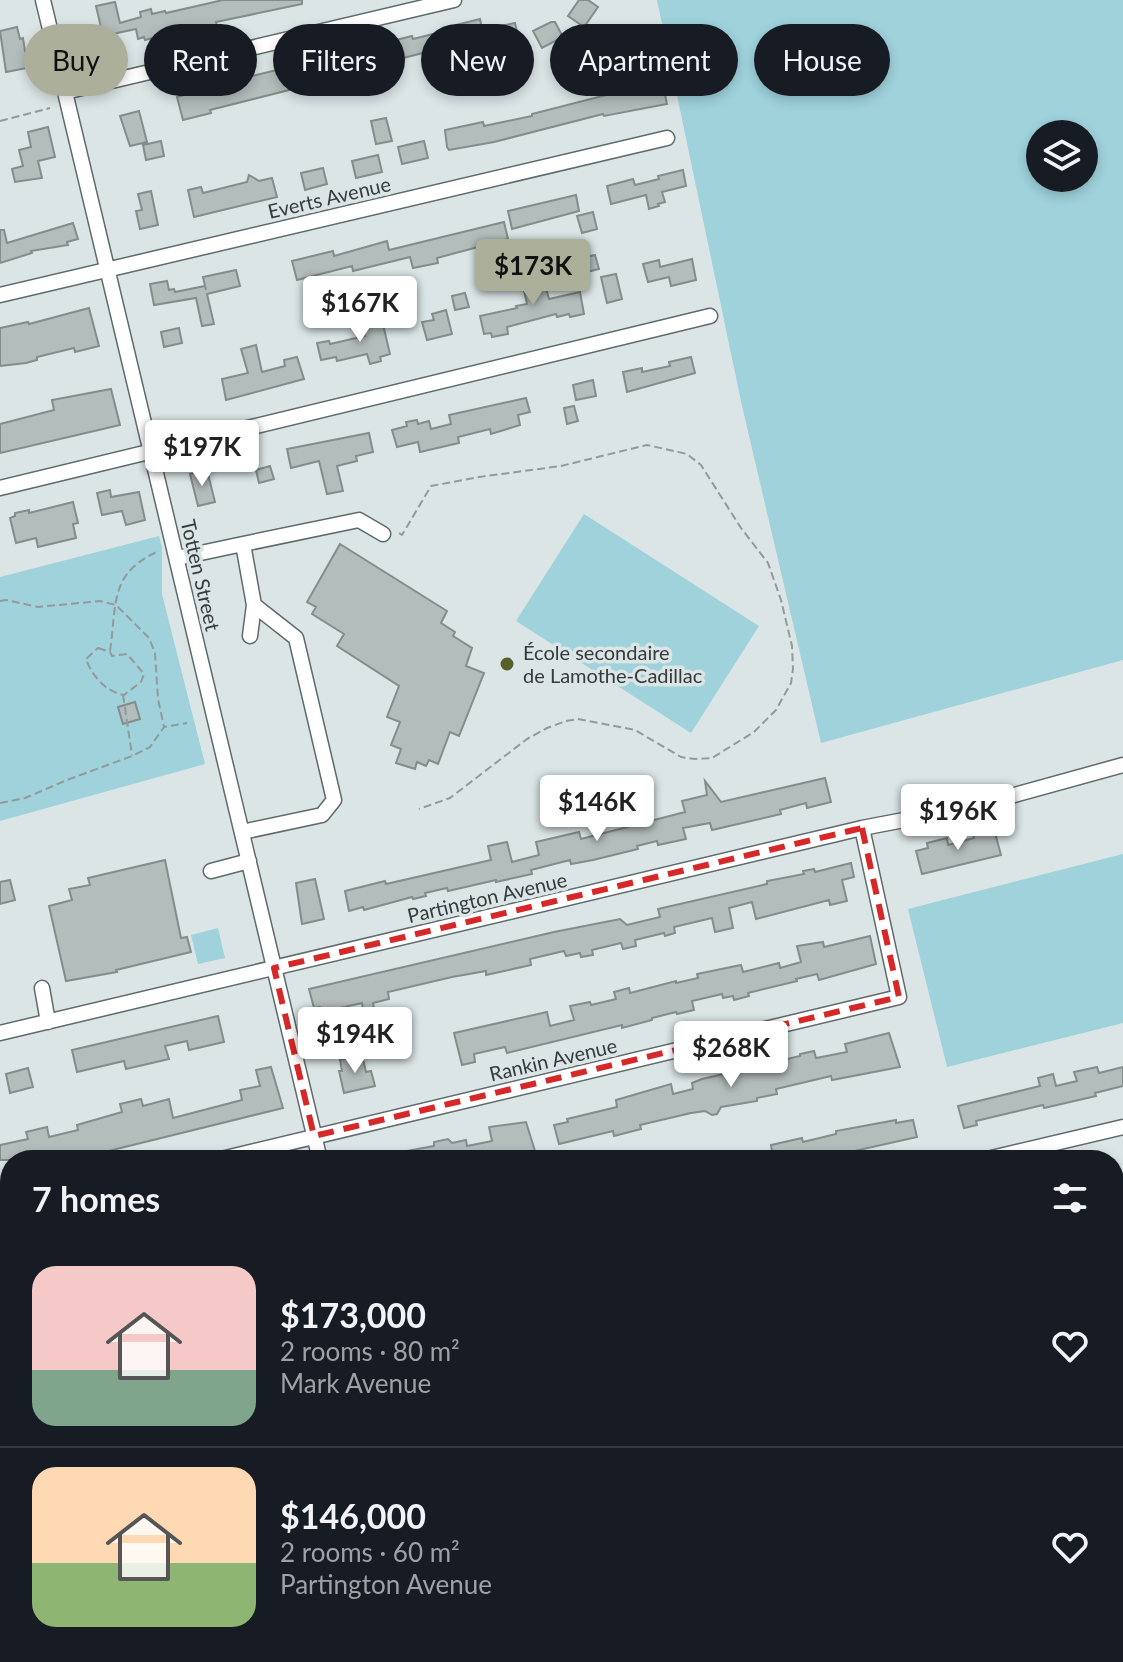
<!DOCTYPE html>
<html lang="en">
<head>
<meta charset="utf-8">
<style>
  :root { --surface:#171b24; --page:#20242c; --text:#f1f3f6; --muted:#9ea1a6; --line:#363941; --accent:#acb09b }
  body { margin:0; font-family:Lato,sans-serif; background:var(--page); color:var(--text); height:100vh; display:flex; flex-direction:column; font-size:30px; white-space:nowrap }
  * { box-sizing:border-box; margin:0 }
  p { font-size:26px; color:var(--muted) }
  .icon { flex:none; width:44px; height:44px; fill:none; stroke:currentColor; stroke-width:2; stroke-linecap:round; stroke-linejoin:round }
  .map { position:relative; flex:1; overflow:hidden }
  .panel { position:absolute; left:0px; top:1150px; width:1124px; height:512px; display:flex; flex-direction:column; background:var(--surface); border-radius:32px 32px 0 0; box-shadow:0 4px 12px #0003 }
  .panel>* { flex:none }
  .guide { position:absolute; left:24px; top:24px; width:1076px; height:72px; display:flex; gap:16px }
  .fabs { position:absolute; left:1026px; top:120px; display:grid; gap:16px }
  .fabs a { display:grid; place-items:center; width:72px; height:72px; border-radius:50%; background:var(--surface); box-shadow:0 4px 12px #0003; font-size:40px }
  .price { position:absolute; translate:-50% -68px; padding:0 18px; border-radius:8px; background:#fff; color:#222; font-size:26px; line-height:52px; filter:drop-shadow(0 2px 4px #0008) }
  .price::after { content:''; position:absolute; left:50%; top:48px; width:24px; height:18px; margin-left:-12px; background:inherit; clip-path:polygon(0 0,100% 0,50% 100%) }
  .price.selected { background:var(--accent); color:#111 }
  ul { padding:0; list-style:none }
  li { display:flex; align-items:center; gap:24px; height:200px; padding:0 32px }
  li+li { border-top:2px solid var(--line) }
  li span { display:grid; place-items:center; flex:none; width:224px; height:160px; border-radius:24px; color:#555 }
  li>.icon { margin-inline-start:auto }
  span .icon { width:96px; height:96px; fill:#fffc; stroke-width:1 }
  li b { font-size:34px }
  h2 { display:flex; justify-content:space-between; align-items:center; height:96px; padding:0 32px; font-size:34px }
  .tag { padding:0 28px; border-radius:36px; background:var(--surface); box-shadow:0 4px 12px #0003; font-size:28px; line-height:72px }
  .tag.selected { background:var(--accent); color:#111 }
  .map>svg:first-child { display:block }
  .green { fill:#9fd2db; fill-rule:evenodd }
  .building { fill:#b3bdbc; stroke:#838d8c; stroke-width:2 }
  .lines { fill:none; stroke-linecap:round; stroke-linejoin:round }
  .minor-casing { stroke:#60696b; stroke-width:17 }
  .path { stroke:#929a9b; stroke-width:2; stroke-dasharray:8 4; stroke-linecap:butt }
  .minor { stroke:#fff; stroke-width:14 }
  .marked { fill:none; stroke:#d62828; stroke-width:6; stroke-dasharray:16 10; stroke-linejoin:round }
  .poi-dot { fill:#585e2c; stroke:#dbe5e6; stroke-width:3 }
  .labels { text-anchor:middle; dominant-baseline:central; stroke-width:7; stroke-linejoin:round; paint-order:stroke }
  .street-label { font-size:20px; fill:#363a3b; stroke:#dbe5e6 }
  .poi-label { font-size:20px; fill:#363a3b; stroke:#dbe5e6; text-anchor:start }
</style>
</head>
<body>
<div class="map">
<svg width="1123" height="1662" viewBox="0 0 1123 1662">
  <rect width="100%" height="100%" fill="#dbe5e6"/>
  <!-- green -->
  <path class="green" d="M657 0H1123V660L821 743 742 406ZM1040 134H1084V178H1040Z
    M584 514 759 626 691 733 516 621Z
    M159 536 162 547V594L205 764 0 821V577Z
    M1123 854V1023L947 1067 908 909Z
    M218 928 225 958 198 964 191 935Z
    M1123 1210V1662H1059L1056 1652H1114V1212Z"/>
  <!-- building -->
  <path class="building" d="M223 0H302V4L216 22 217 26 189 32 188 29 145 40 144 37 138 39 136 29 103 36 96 6 115 2 120 23 141 17 140 12 151 9 152 14 165 11 166 13Z
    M579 0H588L598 7 584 27 568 16Z
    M480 19 484 38 451 46 452 49 428 55 427 52 324 78 325 81 210 110 211 113 183 120 177 97 244 78 281 69 282 73 329 61 328 57 412 36 413 39 457 28 456 25Z
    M551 22H555L563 37 542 48 533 31Z
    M515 23 519 41 496 47 492 28Z
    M17 27 20 39 23 38 25 51H28L32 67 6 72 0 31Z
    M632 81 635 92 663 85 667 104 604 116 603 114 494 142 449 150 447 147 445 130 483 122 484 126 532 116V114L622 91 621 83Z
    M139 111 147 142 130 146 120 116Z
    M386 118 392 141 376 144 371 121Z
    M48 127 55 157 38 161 42 178 15 182 12 169 23 166 19 150 31 147 28 132Z
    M161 141 164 156 146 160 143 145Z
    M424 141 428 158 402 164 398 147Z
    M378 155 382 172 356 178 352 161Z
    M323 168 327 184 305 190 301 173Z
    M683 170 686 186 662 192 665 202 658 204 659 206 649 209 646 195 611 204 607 186 633 179 635 185 659 179 658 176Z
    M249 175 259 181 272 178 277 197 194 217 188 190 201 187 203 193 247 182Z
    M151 191 158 225 140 229 136 211 142 210 138 194Z
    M576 195 579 211 512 229 508 211Z
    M593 212 597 229 582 233 577 216Z
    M504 222 508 239 437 258 438 263 413 268 410 257 353 271 352 266 297 280 292 261 333 251 334 256 387 241 389 250Z
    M73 223 78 239 67 242 68 245 31 251 32 253 0 263V230H4L7 243Z
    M595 255 599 269 566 277 562 262Z
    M692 259 696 280 671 286 669 277 648 282 643 264 659 260 660 267Z
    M541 269 549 299 580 292 584 314 570 317 569 314 557 317 556 314 507 327 508 334 492 337 491 333 484 334 480 316 517 308 516 306 527 304 522 281 526 280 524 273Z
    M236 270 240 286 207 294 214 324 202 326 196 298 154 305 150 284 167 281 169 290 174 289 175 292 205 286 206 290 203 277Z
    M616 274 622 299 607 303 601 277Z
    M465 293 469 307 455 310 452 296Z
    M89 308 99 346 75 352 74 348 37 357V360L26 363 0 366V328L28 322 29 324Z
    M446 310 452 334 427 340 422 322 434 320 432 314Z
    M381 316 390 354 380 357 381 361 370 364 367 354 337 361 336 357 321 360 317 343 329 341 330 344 365 336 361 321Z
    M179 328 182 343 164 347 161 332Z
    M256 345 262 372 285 366 284 360 297 357 304 379 226 400 222 379 248 373 241 349Z
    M691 357 695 373 627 392 623 372 642 368V372L670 366 669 362Z
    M593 380 596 396 576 400 573 385Z
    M111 389 120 425 0 453V424L54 410 52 400Z
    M526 398 530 412 518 415 520 425 491 434 490 429 458 437 459 443 420 452 418 442 397 447 392 430 407 426 406 422 417 420 418 424 429 421 431 429 451 424 449 415Z
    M574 406 578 421 567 424 564 408Z
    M369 433 373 452 356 456 357 461 337 466 343 491 327 494 319 461 291 468 287 449Z
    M270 466 274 479 259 483 256 470Z
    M207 470 215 502 198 506 190 474Z
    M110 490 111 497 139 492 145 520 126 525 122 511 102 515 97 493Z
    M73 502 78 523 73 524 76 538 38 547 36 538 16 543 10 518 15 516V513L29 510V513Z
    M340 544 447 611 441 623 455 632 453 636 472 648 466 666 484 673 459 736 450 732 438 764 429 760 426 766 417 762 415 769 396 763 401 749 391 745 400 722 387 717 399 686 337 646 344 634 312 614 316 607 307 602Z
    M135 702 140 719 123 724 118 707Z
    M825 778 831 802 807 808 806 803 780 810 781 814 712 830 710 823 683 828 686 839 658 845 657 841 637 846 638 849 593 860 571 864 570 860 531 870 532 874 496 882V880L448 891 447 888 425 893 426 896 413 899 412 897 364 910 363 907 349 911 345 891 385 881 386 884 491 860 488 846 507 842 512 862 539 855 536 842 579 832 581 839 685 812 682 801 707 795 705 781 721 802Z
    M994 829 1001 855 922 874 916 851 928 848 927 843 947 838 948 845 974 838 973 834Z
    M165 860 181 938 187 937 191 952 116 970 117 972 66 981 49 906 72 900 69 889 90 885 88 878Z
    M851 863 854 877 842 880 847 901 830 905 829 900 756 919 752 902 729 908 733 928 715 932 712 918 674 927 675 933 665 936 664 933 635 940 636 946 623 949 621 943 592 950 593 955 581 957 580 953 566 956 564 951 530 959 531 965 486 975V971L452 977 388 992 389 999 373 1003 374 1008 363 1010 362 1003 340 1008 343 1018 324 1022 320 1007 314 1008 309 989 554 932 620 919 627 925 660 917 658 909 767 884V881L804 874 803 871 814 869 815 872Z
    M315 879 324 919 302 924 296 883Z
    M10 880 15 900 0 904V882Z
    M870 936 876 964 819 980 817 974 796 979 797 981 748 993 749 996 734 1000 733 996 723 998 722 994 692 1001 694 1010 677 1014 676 1012 652 1018V1020L622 1028V1025L507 1053 505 1047 474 1054 475 1062 462 1065 454 1033 547 1012 550 1026 574 1020 570 1006 590 1002 591 1005 616 999 614 992 629 988 630 993 676 981V983L698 978 697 974 741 965 743 972 779 963 780 968 801 962 797 946 823 942 824 947Z
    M218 1016 224 1042 189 1050 187 1041 165 1046 169 1059 126 1069 124 1061 77 1072 72 1050Z
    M889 1033 900 1067 832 1080 831 1076 776 1089 777 1094 757 1098V1101L721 1107 717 1114 712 1115 705 1111 691 1113 640 1125 641 1129 614 1136 613 1131 559 1144 554 1125 568 1122 567 1119 617 1107 616 1100 671 1084 673 1094 693 1089 692 1083 702 1079 800 1056V1054L814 1051 816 1058 847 1052 845 1044Z
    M362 1055 366 1072 371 1071 375 1086 344 1093 339 1071H342L340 1060Z
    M271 1067 283 1108 72 1160H0V1145L28 1139 26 1132 47 1127 49 1137 78 1130 77 1125 122 1112 120 1104 141 1099 143 1106 169 1099 173 1118 242 1100 240 1090 260 1086 256 1070Z
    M1097 1067 1099 1073 1123 1067V1086L1095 1093 1096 1096 1044 1108 1043 1105 976 1121 977 1125 964 1128 958 1106 1040 1086 1038 1078 1053 1074 1056 1086 1077 1081 1074 1072Z
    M28 1068 33 1087 10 1093 6 1074Z
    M896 1120V1123L913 1120 917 1137 850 1152V1155L838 1157V1154L814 1160H751V1156L772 1151 771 1145 802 1138 803 1142 836 1134V1131Z
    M526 1122 535 1151 525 1154 526 1158 517 1160H379V1156L434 1146V1142L448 1139 452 1143 466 1140 467 1146 492 1141 489 1127Z"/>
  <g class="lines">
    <defs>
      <path id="minor" d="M43 0 320 1160
        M65 92 454 0
        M0 295 667 138
        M0 488 710 316
        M243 544 359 520 383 534
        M177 558 243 544 254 605 250 636
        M242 832 322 815 334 800 296 638 254 605
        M211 871 249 861
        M42 988 48 1022
        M0 1033 862 828 967 808 1123 765
        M217 1160 899 997 862 828
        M983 1160 1123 1127
        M0 1212 10 1209
        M0 1393 10 1391
        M0 1573 10 1571
        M438 1652 440 1662
        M382 1662 422 1652"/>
    </defs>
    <!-- minor casing -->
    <use href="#minor" class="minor-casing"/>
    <!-- path -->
    <path class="path" d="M0 121 50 108
      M399 533 402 535 431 486 479 477 561 466 647 445 687 454 701 465 741 528 768 563 781 600 792 646 793 669 791 683 776 710 754 732 712 758 695 759 681 757 635 730 578 719 566 721 547 728 527 739 450 798 419 809
      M0 601 6 600 38 607 100 601 116 605 149 638 155 653 158 699 164 727
      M98 648 110 652 112 656 127 654 144 674 141 682 124 695C106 692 92 676 86 659Z
      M110 651C117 603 109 573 159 551
      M123 695 132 755
      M0 803 25 798 67 780 132 756 150 747 164 727 187 723"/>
    <!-- minor -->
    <use href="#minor" class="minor"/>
  </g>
  <!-- marked area -->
  <path class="marked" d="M862 828 899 997 314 1136 274 968Z"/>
  <!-- markers -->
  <circle class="poi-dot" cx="507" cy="664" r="8"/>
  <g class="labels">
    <!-- street labels -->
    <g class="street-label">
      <text transform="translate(329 197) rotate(-13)">Everts Avenue</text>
      <text transform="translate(201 575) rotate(77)">Totten Street</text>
      <text transform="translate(487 897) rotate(-13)">Partington Avenue</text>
      <text transform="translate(553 1059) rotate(-13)">Rankin Avenue</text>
    </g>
    <!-- poi labels -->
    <g class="poi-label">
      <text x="523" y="652">École secondaire<tspan x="523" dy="23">de Lamothe-Cadillac</tspan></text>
    </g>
  </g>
</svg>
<div class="fabs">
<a><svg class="icon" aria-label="layers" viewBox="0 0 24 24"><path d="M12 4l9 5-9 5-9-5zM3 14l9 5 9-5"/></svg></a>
</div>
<b class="price selected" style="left:533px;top:307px">$173K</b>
<b class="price" style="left:360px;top:344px">$167K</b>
<b class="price" style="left:202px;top:488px">$197K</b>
<b class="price" style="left:597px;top:843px">$146K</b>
<b class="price" style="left:958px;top:852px">$196K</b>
<b class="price" style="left:355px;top:1075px">$194K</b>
<b class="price" style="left:731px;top:1089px">$268K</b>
<div class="guide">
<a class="tag selected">Buy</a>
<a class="tag">Rent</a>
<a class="tag">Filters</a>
<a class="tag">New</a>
<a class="tag">Apartment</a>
<a class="tag">House</a>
</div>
<section class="panel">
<h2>7 homes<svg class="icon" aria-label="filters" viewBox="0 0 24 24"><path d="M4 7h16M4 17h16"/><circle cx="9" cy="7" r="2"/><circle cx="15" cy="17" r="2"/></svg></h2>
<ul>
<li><span style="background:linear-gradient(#f6c9c9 65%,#7fa58c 0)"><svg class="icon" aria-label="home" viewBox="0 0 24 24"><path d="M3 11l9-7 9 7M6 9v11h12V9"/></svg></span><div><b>$173,000</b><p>2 rooms · 80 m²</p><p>Mark Avenue</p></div><svg class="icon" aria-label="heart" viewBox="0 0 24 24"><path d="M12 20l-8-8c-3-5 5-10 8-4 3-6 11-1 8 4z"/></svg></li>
<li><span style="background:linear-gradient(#ffd9b3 60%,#8fb573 0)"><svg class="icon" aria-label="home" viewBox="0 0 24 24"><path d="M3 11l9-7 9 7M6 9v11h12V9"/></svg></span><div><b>$146,000</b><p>2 rooms · 60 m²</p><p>Partington Avenue</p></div><svg class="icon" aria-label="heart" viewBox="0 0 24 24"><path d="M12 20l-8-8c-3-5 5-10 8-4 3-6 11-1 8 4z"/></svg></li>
</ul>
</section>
</div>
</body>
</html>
